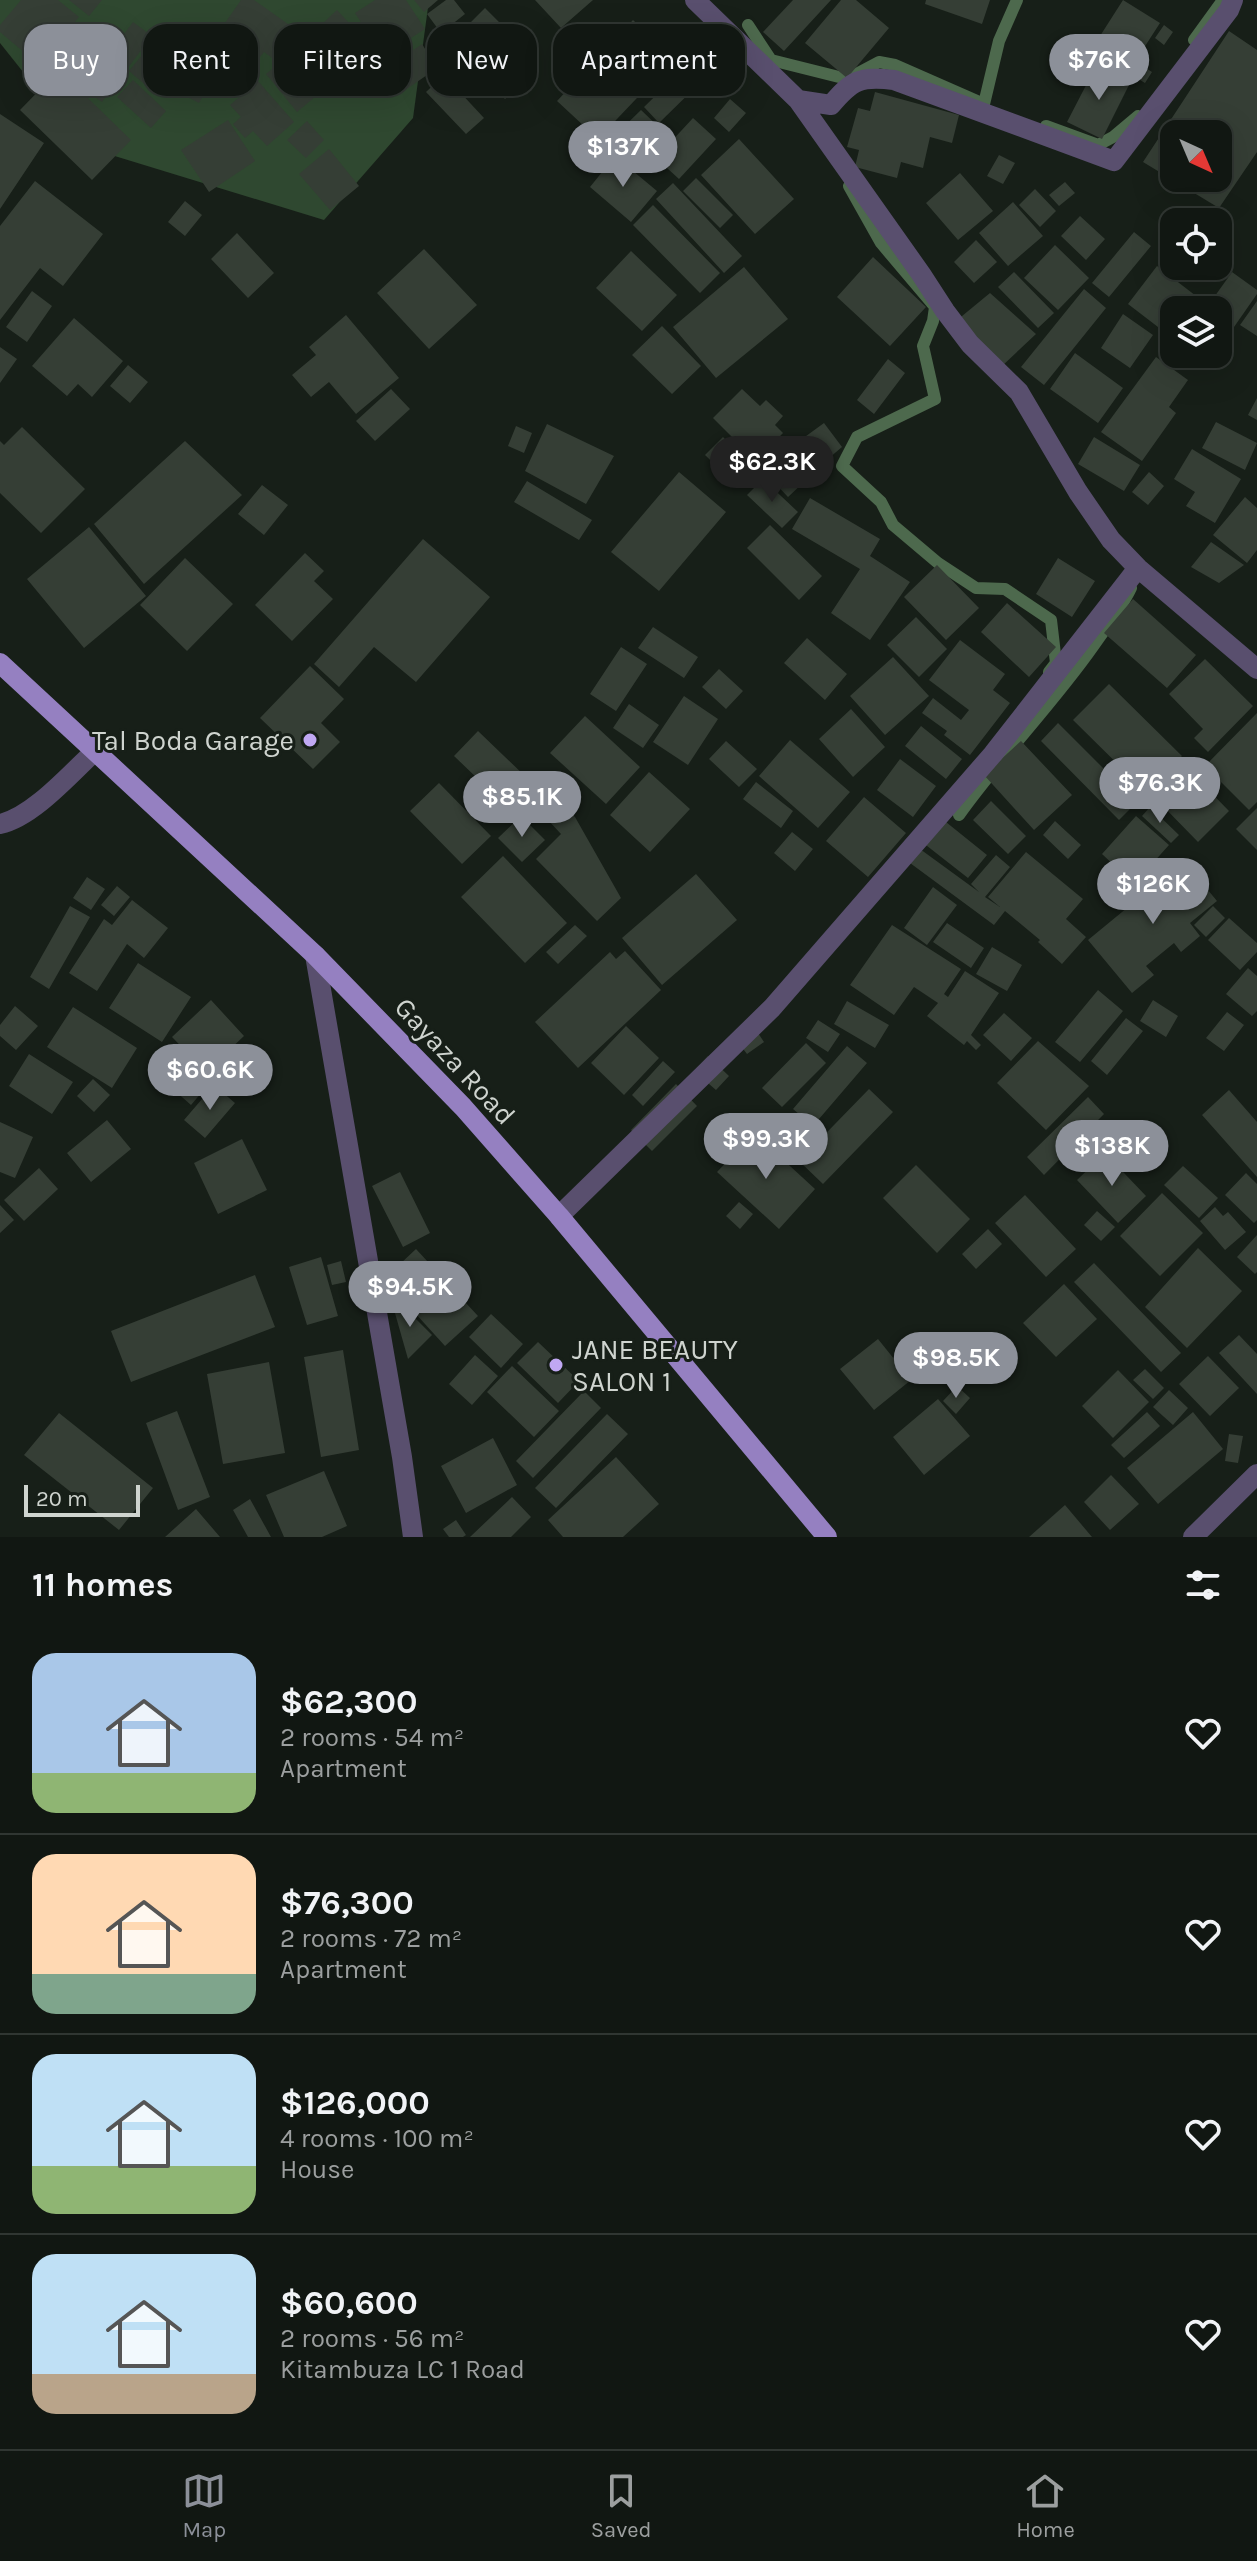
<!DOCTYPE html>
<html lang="en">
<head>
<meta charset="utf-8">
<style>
  :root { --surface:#111712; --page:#1a201b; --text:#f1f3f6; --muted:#9c9f9f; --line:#303632; --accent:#8c9099 }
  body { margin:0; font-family:Karla,sans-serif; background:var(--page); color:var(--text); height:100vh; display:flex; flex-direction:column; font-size:30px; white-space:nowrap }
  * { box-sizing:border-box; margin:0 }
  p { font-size:26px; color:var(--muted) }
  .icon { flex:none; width:44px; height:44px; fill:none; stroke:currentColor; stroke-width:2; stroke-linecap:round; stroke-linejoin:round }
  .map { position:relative; height:1537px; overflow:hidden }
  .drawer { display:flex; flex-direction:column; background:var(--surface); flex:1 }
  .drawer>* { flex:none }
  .hud { position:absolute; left:24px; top:24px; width:800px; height:72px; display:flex; gap:16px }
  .needle { width:52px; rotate:136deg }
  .fabs { position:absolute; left:1160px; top:120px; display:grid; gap:16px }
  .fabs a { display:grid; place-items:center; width:72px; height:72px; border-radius:16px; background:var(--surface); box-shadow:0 8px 32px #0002,0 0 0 2px var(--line); font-size:40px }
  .scale { position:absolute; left:24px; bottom:20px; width:116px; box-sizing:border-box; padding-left:8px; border:4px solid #cfd4cf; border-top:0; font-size:22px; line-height:28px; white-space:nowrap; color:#cfd4cf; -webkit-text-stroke:6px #171f18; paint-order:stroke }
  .price { position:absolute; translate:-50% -68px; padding:0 18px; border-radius:28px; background:var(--accent); color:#fff; font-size:26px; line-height:52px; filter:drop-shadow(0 2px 4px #0008) }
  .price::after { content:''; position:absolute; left:50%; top:48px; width:24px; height:18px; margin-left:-12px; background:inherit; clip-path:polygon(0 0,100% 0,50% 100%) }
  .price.selected { background:#222; color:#fff }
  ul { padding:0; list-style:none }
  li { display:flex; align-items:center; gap:24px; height:200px; padding:0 32px }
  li+li { border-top:2px solid var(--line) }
  li span { display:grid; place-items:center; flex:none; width:224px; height:160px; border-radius:24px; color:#555 }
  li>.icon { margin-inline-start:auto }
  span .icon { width:96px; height:96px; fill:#fffc; stroke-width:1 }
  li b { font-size:34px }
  h2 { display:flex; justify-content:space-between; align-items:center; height:96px; padding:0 32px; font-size:34px }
  .chip { padding:0 28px; border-radius:24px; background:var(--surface); box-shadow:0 8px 32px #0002,0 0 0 2px var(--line); font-size:28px; line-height:72px }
  .chip.selected { background:var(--accent); color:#fff }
  .tabs { display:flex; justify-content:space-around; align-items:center; height:112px; border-top:2px solid var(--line); background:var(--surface); font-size:22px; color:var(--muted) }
  .tabs a { display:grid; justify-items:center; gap:4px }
  .tabs .selected { color:var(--accent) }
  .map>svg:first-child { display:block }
  .green { fill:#2f4830 }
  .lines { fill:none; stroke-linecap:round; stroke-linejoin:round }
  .stream { stroke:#4d694d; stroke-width:12 }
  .building { fill:#353e35; fill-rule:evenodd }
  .minor { stroke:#594f6e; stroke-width:20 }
  .major { stroke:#9580c1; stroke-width:20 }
  .poi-dot { fill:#c0a8f3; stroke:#171f18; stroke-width:3 }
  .labels { text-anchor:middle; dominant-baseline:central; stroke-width:6; stroke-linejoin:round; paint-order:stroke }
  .poi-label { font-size:28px; fill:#cfd4cf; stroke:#171f18; text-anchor:end }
  .street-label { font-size:28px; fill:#cfd4cf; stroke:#171f18 }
</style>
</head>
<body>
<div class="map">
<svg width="1257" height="1537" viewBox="0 0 1257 1537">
  <rect width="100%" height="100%" fill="#171f18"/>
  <!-- green -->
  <path class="green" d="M0 0H429L413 118 324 220 82 146 0 43Z"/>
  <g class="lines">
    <!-- stream -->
    <path class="stream" d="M748 25 771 60 847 79 879 62 895 65 977 101
      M1194 40 1223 0
      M984 104 999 41 1017 0
      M1046 126 1098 145 1113 137 1138 116
      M849 186 881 243 935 307 933 321 923 346 935 399 857 437 842 466 881 502 893 525 938 563 976 588 1005 589 1051 620 1056 663 1049 672
      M959 815C1001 756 1052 705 1094 645 1107 626 1121 609 1131 588"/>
  </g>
  <!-- building -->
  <path class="building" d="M21 0H58L79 17 39 65 0 32V25Z
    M69 0H102L89 16Z
    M241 0H254L298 31 276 61 264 52 250 70 227 55 235 45 218 33Z
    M375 0H406L425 29 383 56 355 13Z
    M414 0H438L424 12Z
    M446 0H454L465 14 441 33 427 14Z
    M535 0H593L561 28Z
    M793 0H831L784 51 763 32Z
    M841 0H856L889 28 847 78 805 43Z
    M926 0H990L982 24 925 4Z
    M1123 0 1160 23 1129 71 1093 47Z
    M485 8 499 22 463 59 448 45Z
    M337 10 383 60 367 75 321 25Z
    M633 20 674 59 598 139 557 101Z
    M133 22 152 36 102 102 83 89Z
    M169 22 195 43 181 62 155 40Z
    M1164 25 1173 32 1164 45 1155 38Z
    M499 27 538 68 505 99 466 59Z
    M1229 31 1257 50V152L1219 208 1143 162ZM1174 134H1218V178H1174Z
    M314 34 346 71 297 112 266 74Z
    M711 39 743 74 723 93 690 58Z
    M151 44 178 66 156 94 129 71Z
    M422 44 437 68 407 89 391 66Z
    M201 46 220 55 214 65 196 56Z
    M193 56 218 69 199 103 174 90Z
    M690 62 705 78 659 123 644 107Z
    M1138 63 1152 72 1145 83 1130 74Z
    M1097 64 1131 81 1102 139 1067 122Z
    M59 70 131 140 92 180 20 110Z
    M444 75 484 118 466 134 426 92Z
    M133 80 166 111 151 128 117 97Z
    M258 81 294 122 267 146 253 131 245 138 233 124 241 117 230 105Z
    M875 92 959 115 952 143 930 137 923 168 901 162 897 178 855 167 859 150 847 147 858 108 870 111Z
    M730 99 746 113 729 132 714 118Z
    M641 110 663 131 629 165 607 143Z
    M0 114 44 143 0 209Z
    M693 118 716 139 679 179 656 158Z
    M228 120 255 161 209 192 181 150Z
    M307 121 324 140 306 158 287 140Z
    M739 139 794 199 755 234 701 175Z
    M329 149 359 186 330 210 299 174Z
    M999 155 1015 163 1003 184 987 176Z
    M615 156 657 191 631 222 590 187Z
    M960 173 993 211 958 240 926 203Z
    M696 178 733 215 720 228 683 191Z
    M35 181 103 234 63 286 40 268 0 320V226Z
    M1065 182 1075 193 1059 206 1049 195Z
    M673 183 742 256 724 273 656 199Z
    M1035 189 1056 211 1040 227 1019 205Z
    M185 201 202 215 185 236 168 222Z
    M1013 202 1043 236 1008 266 979 233Z
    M653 205 720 273 700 293 633 225Z
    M1080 216 1105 239 1086 260 1061 236Z
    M1174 231V262L1160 251Z
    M1134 232 1151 246 1109 297 1092 283Z
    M237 233 274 273 248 298 211 259Z
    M976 240 997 262 974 283 954 262Z
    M1055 245 1089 278 1058 310 1024 278Z
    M424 249 477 305 429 349 377 293Z
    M631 251 677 295 642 331 596 288Z
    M873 257 926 307 890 346 837 297Z
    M1157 266 1200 299 1192 310H1174V333L1171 337 1128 304Z
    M1180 266H1212L1202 281Z
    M744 267 788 319 716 378 673 327Z
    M1014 272 1054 313 1038 328 998 287Z
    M1232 272 1257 290V294L1218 350V310H1205Z
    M1084 289 1106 308 1044 385 1021 367Z
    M32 291 52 306 27 342 6 327Z
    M990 293 1036 334 1001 367 956 321Z
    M1257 301V336L1240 325Z
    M1123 314 1153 335 1130 368 1101 348Z
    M346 315 399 378 356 414 329 382 311 397 292 375 316 355 309 347Z
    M74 318 123 361 92 397 78 384 67 396 32 366Z
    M662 326 701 366 672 394 632 355Z
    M0 347 17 359 0 383Z
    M1075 353 1123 388 1098 423 1050 389Z
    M1156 357 1188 380 1169 407 1176 413 1142 461 1101 432Z
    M888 359 905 373 874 414 857 400Z
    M128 365 148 382 130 403 110 386Z
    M391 389 410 409 375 441 356 421Z
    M742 389 760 406 766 400 783 416 775 425 783 433 756 461 713 418Z
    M1257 398V420L1248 415Z
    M1216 422 1257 443 1245 470 1202 448Z
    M824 423 842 447 822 464 802 439Z
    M547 424 614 456 586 504 525 471Z
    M516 426 532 433 524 453 508 446Z
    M22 427 85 489 41 533 0 493V441L4 445Z
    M723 437 754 469 737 486 705 455Z
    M1094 437 1140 465 1124 491 1078 464Z
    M797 439 828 474 815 485 784 451Z
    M185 441 242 495 144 584 94 524Z
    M1192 449 1241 479 1215 523 1186 506 1195 492 1174 479Z
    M786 464 803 483 788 497 770 478Z
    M679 472 726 512 659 591 611 552Z
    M1149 472 1164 486 1148 505 1132 492Z
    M763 479 798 512 782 528 747 495Z
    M527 481 592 520 579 540 514 502Z
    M262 485 288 505 264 535 238 514Z
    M1245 497 1257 508V550L1247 563 1213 535Z
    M810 498 880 539 870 556 910 582 870 640 831 613 860 569 792 529Z
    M770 525 822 576 799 600 747 548Z
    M89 527 146 596 84 648 27 579Z
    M423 539 490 597 416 682 374 647 339 687 314 664Z
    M1211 542 1244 565 1219 583 1191 567Z
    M305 553 324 571 314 581 333 599 292 641 255 605Z
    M185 558 233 604 187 651 140 605Z
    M1058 558 1095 581 1072 617 1036 594Z
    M937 565 979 608 946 640 904 597Z
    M1133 599 1196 655 1167 688 1104 633Z
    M1007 603 1056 647 1029 677 981 632Z
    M916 617 947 649 919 677 887 645Z
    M653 627 698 657 684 678 638 648Z
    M807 638 847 674 825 700 784 663Z
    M960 640 1005 674 993 690 1010 703 970 755 944 735 947 731 922 713 933 698 961 720 969 710 929 680Z
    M621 647 647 664 616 711 590 694Z
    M893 657 929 696 885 735 850 696Z
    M1205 659 1253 706 1208 752 1194 738 1203 729 1169 694Z
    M310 666 344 699 321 723 340 742 313 769 260 718Z
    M719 669 743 691 726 709 702 687Z
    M1109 684 1182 756 1146 792 1073 720Z
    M684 696 718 719 688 765 653 742Z
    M629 704 659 725 643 748 613 728Z
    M851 709 885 747 853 777 819 739Z
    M1257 713V802L1249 810 1205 766Z
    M585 716 640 767 606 804 550 753Z
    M1058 723 1137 802 1119 820 1041 741Z
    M921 726 962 759 946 779 905 746Z
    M478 731 526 777 502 802 454 756Z
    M790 740 850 792 818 828 759 776Z
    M726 741 757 769 739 787 709 759Z
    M1021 741 1072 795 1034 830 984 775Z
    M900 759 936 786 913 817 877 790Z
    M1187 768 1229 811 1198 842 1156 799Z
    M649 772 690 809 650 852 610 815Z
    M756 782 793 811 781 828 743 799Z
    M439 783 491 836 462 864 410 811Z
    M864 797 906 833 868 877 826 841Z
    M991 801 1026 836 1008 854 973 820Z
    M561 803 575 817 621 898 597 921 536 859 561 834 548 820Z
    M1150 807 1179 835 1171 843 1142 816Z
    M1257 808V850L1236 829Z
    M521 816 545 840 522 862 498 838Z
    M1136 816 1169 845 1134 884 1102 854Z
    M941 818 987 855 968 878 922 842Z
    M1055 821 1081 845 1068 859 1043 835Z
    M792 832 813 849 795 871 774 853Z
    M920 849 979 892 971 884 996 855 1010 867 985 897 1000 907 988 897 1026 852 1083 899 1066 919 1086 937 1062 964 1038 942 1040 940 1005 911 994 925 910 863Z
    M503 856 567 923 525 963 461 897Z
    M1184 861 1217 901 1190 923 1200 936 1181 952 1174 943 1146 966 1154 975 1132 993 1088 940Z
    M696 874 737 920 662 985 622 938Z
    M87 877 105 889 91 910 73 898Z
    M117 886 130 897 114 916 101 905Z
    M933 887 957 905 927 945 904 928Z
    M132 900 168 928 144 958 127 944 97 991 69 973 104 919 112 925Z
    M70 906 90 917 49 989 30 977Z
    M1213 906 1225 918 1206 937 1194 925Z
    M1229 918 1257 943V952L1240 970 1208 940Z
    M947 923 984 948 971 968 933 942Z
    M575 925 587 936 558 964 546 952Z
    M892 925 961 969 944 994 948 997 965 971 999 993 971 1035 981 1045 976 1050 967 1041 964 1045 927 1016 938 1003 914 987 894 1015 850 985Z
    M992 947 1022 965 1007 991 976 974Z
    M625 951 661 990 578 1068 535 1022 610 952 616 959Z
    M138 963 191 997 162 1042 109 1008Z
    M1248 968 1257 976V1011L1252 1016 1226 994Z
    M1098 990 1123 1011 1080 1062 1055 1042Z
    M211 1000 244 1036 206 1072 172 1037Z
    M1153 1000 1178 1016 1166 1037 1140 1021Z
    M847 1001 889 1025 875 1048 834 1024Z
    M15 1006 38 1026 16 1050 0 1036V1025Z
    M73 1007 137 1048 112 1088 47 1047Z
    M1227 1012 1244 1025 1224 1051 1206 1038Z
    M1004 1013 1032 1038 1011 1061 983 1035Z
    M1126 1018 1143 1031 1107 1075 1091 1061Z
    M818 1020 840 1034 828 1052 806 1038Z
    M626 1026 659 1058 624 1095 591 1063Z
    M756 1030 764 1042 747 1054 738 1042Z
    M1038 1041 1089 1086 1046 1130 997 1083Z
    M806 1043 826 1063 782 1107 762 1088Z
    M847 1046 867 1063 813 1126 793 1109Z
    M166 1048 208 1085 191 1105 148 1067Z
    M29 1054 73 1082 52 1114 9 1086Z
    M708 1056 729 1076 716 1090 694 1071Z
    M663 1061 675 1072 643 1106 632 1095Z
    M93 1079 110 1095 94 1112 77 1096Z
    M676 1084 697 1106 652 1151 631 1130Z
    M214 1085 235 1103 205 1138 184 1120Z
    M869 1089 893 1112 823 1184 799 1161Z
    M1229 1090 1257 1122V1177L1202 1115Z
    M1088 1097 1104 1114 1044 1175 1027 1157Z
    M778 1113 788 1123 781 1129 772 1119Z
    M107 1120 131 1149 91 1182 67 1153Z
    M0 1122 33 1137 15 1178 0 1172Z
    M1150 1127 1162 1145 1126 1169 1114 1151Z
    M754 1133 815 1189 779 1229 717 1172Z
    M242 1139 267 1190 218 1214 194 1163Z
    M1105 1153 1146 1196 1118 1223 1077 1180Z
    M916 1165 970 1219 937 1253 883 1198Z
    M1183 1166 1218 1198 1199 1218 1164 1185Z
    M39 1168 58 1189 24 1221 4 1200Z
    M400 1172 430 1233 403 1247 372 1186Z
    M1246 1173 1257 1184V1220L1254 1223 1225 1195Z
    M1162 1193 1203 1233 1160 1276 1120 1236Z
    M1025 1195 1076 1249 1046 1277 995 1223Z
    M739 1202 753 1214 740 1229 726 1216Z
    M0 1205 14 1220 0 1233Z
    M1215 1207 1223 1216 1228 1212 1246 1232 1225 1250 1200 1221Z
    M1097 1211 1115 1227 1101 1241 1084 1225Z
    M988 1229 1002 1244 976 1269 962 1254Z
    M1257 1235V1272L1255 1274 1237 1257Z
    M1198 1248 1242 1291 1187 1348 1145 1307Z
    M416 1249 478 1316 445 1346 384 1279Z
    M321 1257 338 1316 307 1325 289 1267Z
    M341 1261 346 1282 332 1285 327 1265Z
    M1094 1263 1181 1353 1161 1372 1074 1282Z
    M255 1275 275 1327 131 1382 111 1331Z
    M1064 1284 1097 1319 1056 1357 1023 1323Z
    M389 1292 432 1335 408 1359Z
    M491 1314 523 1344 501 1368 469 1337Z
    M1239 1335 1257 1354V1394L1219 1353Z
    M878 1339 911 1380 874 1410 840 1369Z
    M538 1342 579 1381 558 1403 517 1363Z
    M343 1350 359 1450 321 1457 304 1357Z
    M475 1355 498 1376 472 1405 449 1384Z
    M1208 1356 1239 1388 1210 1416 1179 1384Z
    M269 1362 285 1453 223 1464 207 1374Z
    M512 1366 559 1411 534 1437 487 1392Z
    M1145 1369 1164 1388 1153 1399 1133 1380Z
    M1118 1370 1149 1402 1113 1438 1082 1406Z
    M957 1386 970 1398 956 1414 943 1401Z
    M1169 1390 1188 1408 1173 1425 1153 1407Z
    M584 1391 601 1408 533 1478 516 1461Z
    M938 1399 970 1436 924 1475 893 1437Z
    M177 1411 210 1497 178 1510 146 1423Z
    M1147 1412 1160 1426 1124 1458 1111 1445Z
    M1193 1412 1223 1449 1158 1504 1127 1468Z
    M59 1413 153 1488 119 1530 24 1455Z
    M607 1414 628 1434 556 1508 535 1488Z
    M1229 1434 1243 1436 1238 1463 1225 1461Z
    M493 1438 517 1485 466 1513 441 1466Z
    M616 1457 659 1504 623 1537H563L548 1520Z
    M324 1471 347 1526 322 1537H284L266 1495Z
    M1111 1475 1139 1504 1110 1530 1084 1502Z
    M512 1497 531 1517 511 1537H470Z
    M250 1499 271 1537H248L233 1510Z
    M1065 1505 1092 1537H1029Z
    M196 1509 220 1537H165Z
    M456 1520 466 1535 463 1537H449L443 1529Z"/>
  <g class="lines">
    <!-- minor -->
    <path class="minor" d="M695 0 798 100 831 105C852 80 860 76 894 80L1114 161 1229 10 1233 0
      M798 100 921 274 945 311 970 344 1019 392 1078 492 1111 540 1138 568 1257 669
      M0 824C33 817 71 773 96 750
      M315 955 402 1457 413 1537
      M559 1216 772 1008 993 754 1138 568
      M1193 1537 1257 1474"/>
    <!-- major -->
    <path class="major" d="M0 663 315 955 463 1107 559 1216 827 1537"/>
  </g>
  <!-- markers -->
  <g class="poi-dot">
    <circle cx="310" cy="740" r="8"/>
    <circle cx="556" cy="1365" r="8"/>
  </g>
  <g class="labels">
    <!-- poi labels -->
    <g class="poi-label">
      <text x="294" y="740">Tal Boda Garage</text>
      <text x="572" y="1349" text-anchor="start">JANE BEAUTY<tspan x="572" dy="32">SALON 1</tspan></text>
    </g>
    <!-- street labels -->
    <g class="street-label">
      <text transform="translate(455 1061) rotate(47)">Gayaza Road</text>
    </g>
  </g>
</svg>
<div class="fabs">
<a><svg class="needle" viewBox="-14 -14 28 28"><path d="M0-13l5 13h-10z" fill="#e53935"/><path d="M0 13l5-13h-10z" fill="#9c9f9f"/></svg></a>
<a><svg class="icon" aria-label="locate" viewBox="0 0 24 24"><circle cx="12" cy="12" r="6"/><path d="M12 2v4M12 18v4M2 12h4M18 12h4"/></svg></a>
<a><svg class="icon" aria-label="layers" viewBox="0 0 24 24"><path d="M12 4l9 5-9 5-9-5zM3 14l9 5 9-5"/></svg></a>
</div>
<div class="scale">20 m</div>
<b class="price" style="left:1099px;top:102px">$76K</b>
<b class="price" style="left:623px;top:189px">$137K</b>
<b class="price selected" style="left:772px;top:504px">$62.3K</b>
<b class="price" style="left:1160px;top:825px">$76.3K</b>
<b class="price" style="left:522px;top:839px">$85.1K</b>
<b class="price" style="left:1153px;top:926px">$126K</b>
<b class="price" style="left:210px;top:1112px">$60.6K</b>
<b class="price" style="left:766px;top:1181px">$99.3K</b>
<b class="price" style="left:1112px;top:1188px">$138K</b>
<b class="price" style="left:410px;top:1329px">$94.5K</b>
<b class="price" style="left:956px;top:1400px">$98.5K</b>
<div class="hud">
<a class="chip selected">Buy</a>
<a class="chip">Rent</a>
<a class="chip">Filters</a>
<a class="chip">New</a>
<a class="chip">Apartment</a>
</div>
</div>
<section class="drawer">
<h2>11 homes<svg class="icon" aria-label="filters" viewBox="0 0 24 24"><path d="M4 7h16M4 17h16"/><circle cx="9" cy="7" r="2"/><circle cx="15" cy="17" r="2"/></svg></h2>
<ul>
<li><span style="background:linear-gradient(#a9c7e8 75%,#8fb573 0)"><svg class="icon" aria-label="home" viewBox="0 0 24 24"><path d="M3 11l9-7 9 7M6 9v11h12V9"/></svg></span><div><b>$62,300</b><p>2 rooms · 54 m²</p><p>Apartment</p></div><svg class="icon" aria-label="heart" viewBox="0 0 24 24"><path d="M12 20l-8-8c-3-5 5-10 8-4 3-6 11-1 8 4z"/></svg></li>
<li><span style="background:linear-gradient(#ffd9b3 75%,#7fa58c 0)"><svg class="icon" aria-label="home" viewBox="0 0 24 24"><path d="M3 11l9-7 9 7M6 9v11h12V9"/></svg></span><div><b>$76,300</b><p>2 rooms · 72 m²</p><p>Apartment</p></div><svg class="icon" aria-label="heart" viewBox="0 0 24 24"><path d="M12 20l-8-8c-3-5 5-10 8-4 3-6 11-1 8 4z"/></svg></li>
<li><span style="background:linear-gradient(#bfe0f5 70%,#8fb573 0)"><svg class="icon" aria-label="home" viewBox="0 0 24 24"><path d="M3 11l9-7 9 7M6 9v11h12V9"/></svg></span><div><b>$126,000</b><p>4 rooms · 100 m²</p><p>House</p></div><svg class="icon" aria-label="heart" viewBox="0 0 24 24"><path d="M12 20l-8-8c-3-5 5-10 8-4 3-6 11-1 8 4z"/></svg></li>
<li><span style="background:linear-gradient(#bfe0f5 75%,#b9a48a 0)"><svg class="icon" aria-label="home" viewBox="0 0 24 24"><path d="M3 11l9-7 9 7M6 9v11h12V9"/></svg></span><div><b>$60,600</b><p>2 rooms · 56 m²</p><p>Kitambuza LC 1 Road</p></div><svg class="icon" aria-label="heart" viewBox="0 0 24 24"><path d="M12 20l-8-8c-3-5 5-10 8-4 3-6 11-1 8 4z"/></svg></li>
</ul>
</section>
<nav class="tabs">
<a class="selected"><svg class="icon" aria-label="map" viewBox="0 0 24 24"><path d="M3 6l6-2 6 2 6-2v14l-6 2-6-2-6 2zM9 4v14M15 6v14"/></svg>Map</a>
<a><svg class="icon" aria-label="saved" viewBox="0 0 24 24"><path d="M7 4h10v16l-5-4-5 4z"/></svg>Saved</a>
<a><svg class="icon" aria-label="home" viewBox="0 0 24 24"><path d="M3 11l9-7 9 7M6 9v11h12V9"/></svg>Home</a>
</nav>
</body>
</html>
